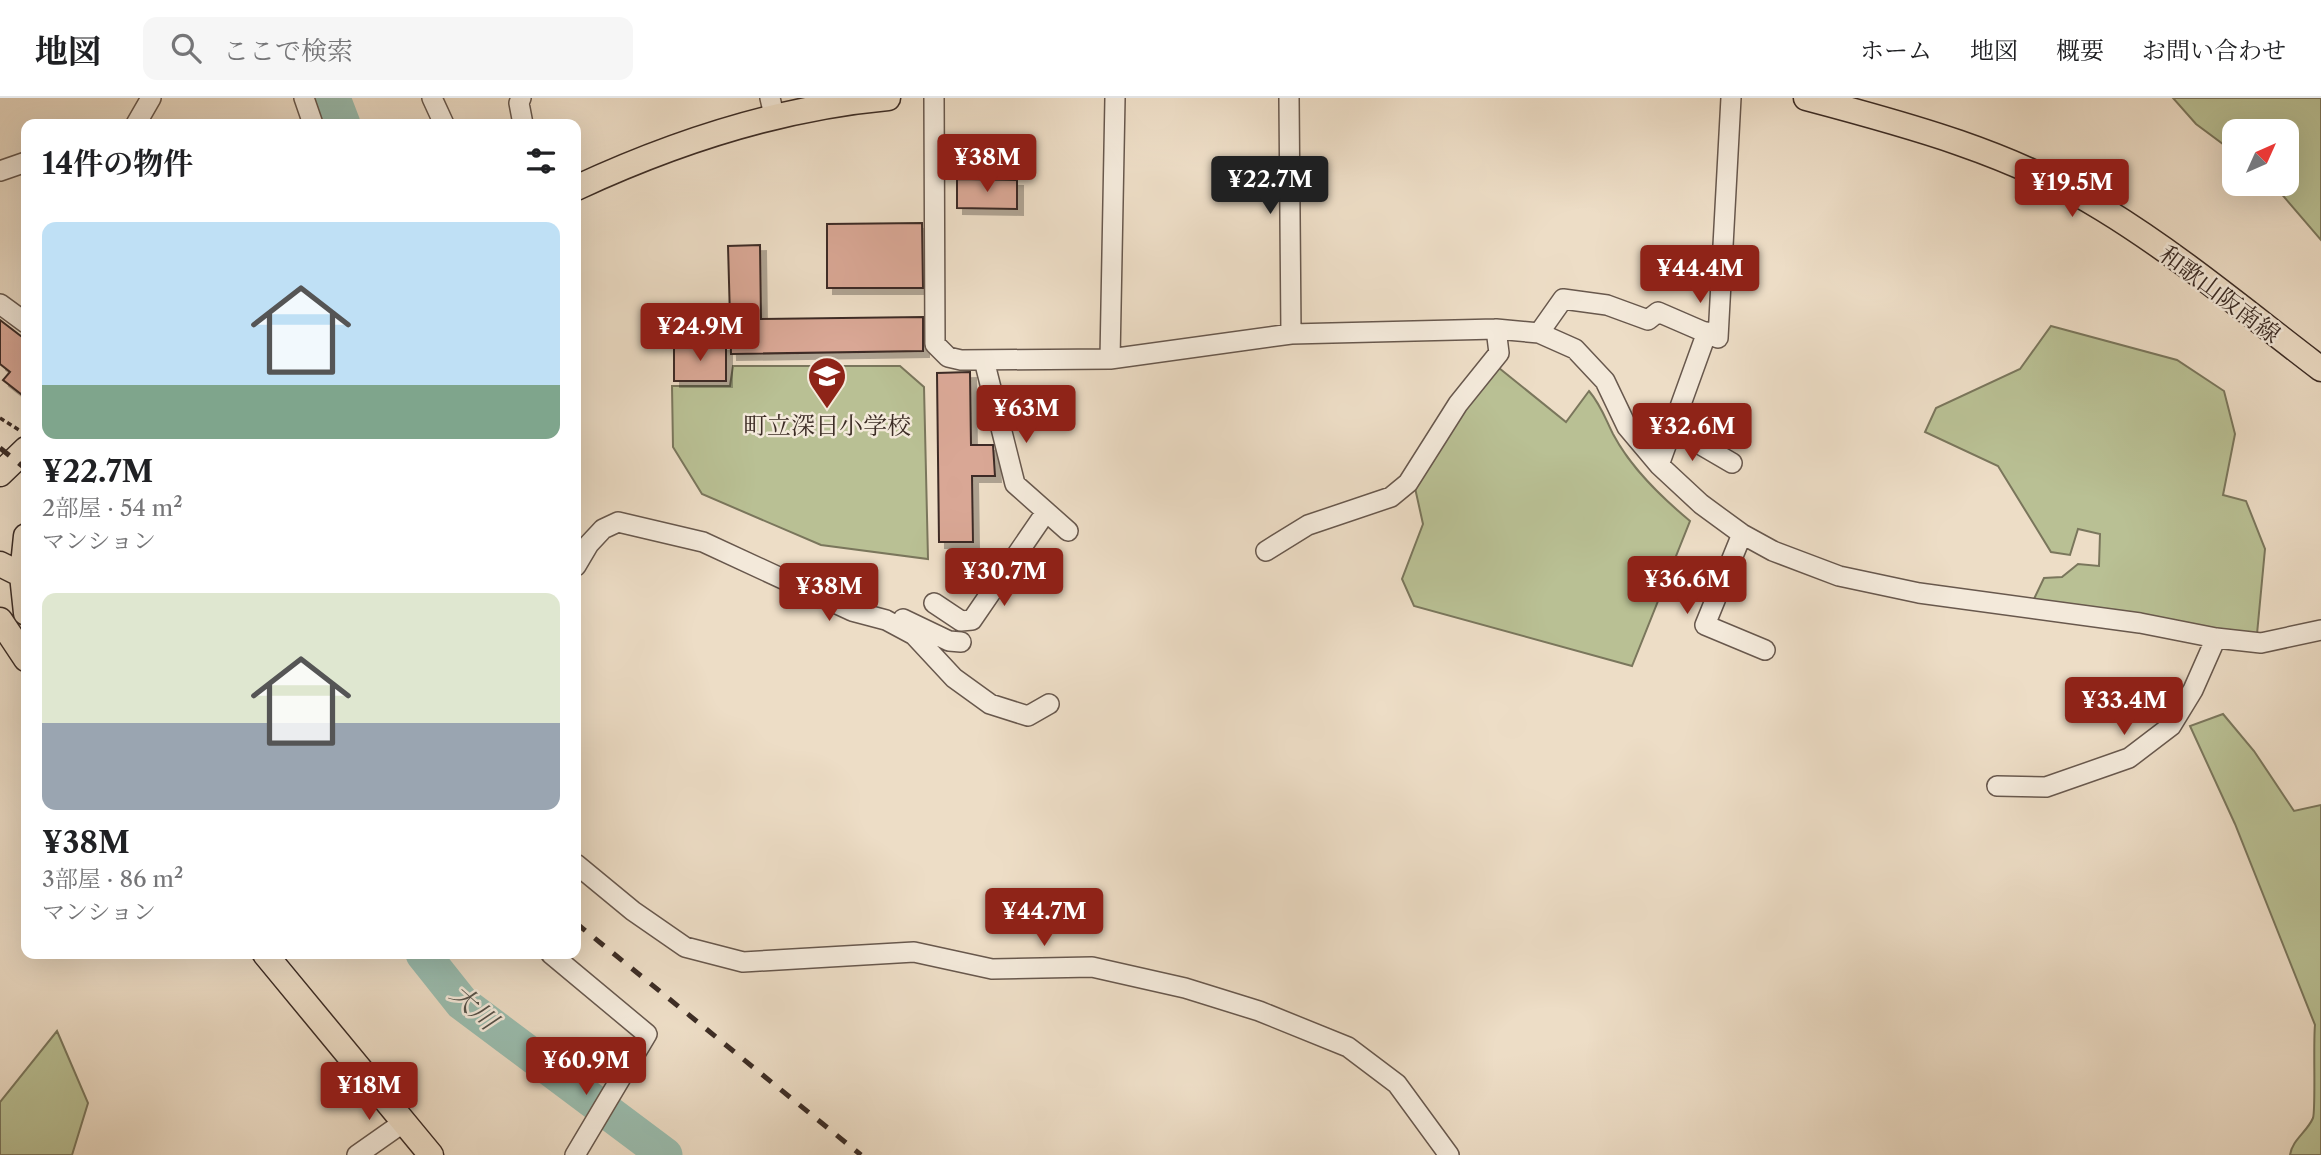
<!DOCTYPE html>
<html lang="ja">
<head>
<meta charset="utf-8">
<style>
  :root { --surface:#fff; --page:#f6f6f6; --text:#202124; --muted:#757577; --line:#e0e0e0; --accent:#8f2418 }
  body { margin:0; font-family:"Libre Caslon Text","Noto Serif JP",serif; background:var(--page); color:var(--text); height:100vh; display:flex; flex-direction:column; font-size:26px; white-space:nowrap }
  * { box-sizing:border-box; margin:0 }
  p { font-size:23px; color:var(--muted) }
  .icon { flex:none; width:38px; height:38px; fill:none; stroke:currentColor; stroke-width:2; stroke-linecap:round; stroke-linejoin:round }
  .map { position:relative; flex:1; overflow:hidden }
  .details { position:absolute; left:21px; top:21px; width:560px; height:840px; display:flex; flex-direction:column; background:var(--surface); border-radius:14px; box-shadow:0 7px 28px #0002 }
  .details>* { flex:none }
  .needle { width:46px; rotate:45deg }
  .controls { position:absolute; left:2222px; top:21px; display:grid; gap:14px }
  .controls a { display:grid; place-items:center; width:77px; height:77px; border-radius:14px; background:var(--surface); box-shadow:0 7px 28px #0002; font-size:35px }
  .price { position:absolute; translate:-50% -60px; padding:0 16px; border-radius:7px; background:var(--accent); color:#fff; font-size:23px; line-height:46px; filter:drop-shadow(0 2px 4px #0008) }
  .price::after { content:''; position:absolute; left:50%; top:42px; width:21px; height:16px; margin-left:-10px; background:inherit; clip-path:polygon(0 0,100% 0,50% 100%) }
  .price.on { background:#222; color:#fff }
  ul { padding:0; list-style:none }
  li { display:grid; align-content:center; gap:14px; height:371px; padding:0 21px }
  li span { display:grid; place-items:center; height:217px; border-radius:14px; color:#555 }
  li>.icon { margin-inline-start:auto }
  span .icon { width:126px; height:126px; fill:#fffc; stroke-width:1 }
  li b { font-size:30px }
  h2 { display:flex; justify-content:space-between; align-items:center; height:84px; padding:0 21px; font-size:30px }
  header { display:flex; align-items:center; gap:42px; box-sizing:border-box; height:98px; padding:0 35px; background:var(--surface); border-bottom:2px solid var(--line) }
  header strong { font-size:33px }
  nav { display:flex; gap:38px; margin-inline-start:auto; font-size:24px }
  .search { width:490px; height:63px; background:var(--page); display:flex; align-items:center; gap:18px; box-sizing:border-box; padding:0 24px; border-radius:14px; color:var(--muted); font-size:26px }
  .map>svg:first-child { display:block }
  .green { fill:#b9c094; stroke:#7a765c; stroke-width:2 }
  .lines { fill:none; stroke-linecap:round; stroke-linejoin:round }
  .river { stroke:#9abdaf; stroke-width:35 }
  .building { fill:#d9a795; stroke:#3c2c25; stroke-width:2; filter:url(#shadow) }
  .minor-casing { stroke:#68584d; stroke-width:22 }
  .major-casing { stroke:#3c2c25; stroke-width:27 }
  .path { stroke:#3c2c25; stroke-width:3.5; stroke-dasharray:5 3.5; stroke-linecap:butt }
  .minor { stroke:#f3e9da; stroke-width:19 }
  .major { stroke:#edddc6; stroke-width:24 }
  .rail { stroke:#3c2c25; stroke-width:5; stroke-dasharray:12 12; stroke-linecap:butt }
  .labels { text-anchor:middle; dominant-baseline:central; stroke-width:5; stroke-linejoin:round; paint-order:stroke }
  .street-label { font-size:24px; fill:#3c2c25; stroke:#f3e9da }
  .poi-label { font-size:24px; fill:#3c2c25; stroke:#f3e9da }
  .water-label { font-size:26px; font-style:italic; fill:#545048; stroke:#f3e9da }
</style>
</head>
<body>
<header>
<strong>地図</strong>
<div class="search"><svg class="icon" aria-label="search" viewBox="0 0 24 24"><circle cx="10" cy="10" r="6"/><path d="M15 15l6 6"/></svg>ここで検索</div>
<nav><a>ホーム</a><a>地図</a><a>概要</a><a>お問い合わせ</a></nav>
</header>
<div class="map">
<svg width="2321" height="1057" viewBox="0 0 2321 1057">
  <defs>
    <filter id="shadow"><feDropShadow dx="6" dy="6" stdDeviation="0" flood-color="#0004"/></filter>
  </defs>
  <rect width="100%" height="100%" fill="#edddc6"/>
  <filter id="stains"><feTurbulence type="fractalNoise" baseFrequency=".00286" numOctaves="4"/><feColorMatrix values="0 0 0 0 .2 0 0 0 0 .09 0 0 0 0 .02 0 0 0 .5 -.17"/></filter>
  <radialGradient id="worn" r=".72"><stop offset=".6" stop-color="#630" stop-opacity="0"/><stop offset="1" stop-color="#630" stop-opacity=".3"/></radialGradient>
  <!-- green -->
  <path class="green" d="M2173 0H2321V142L2273 86H2287V33H2235V55L2196 26Z
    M2051 228 2177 262 2224 293 2235 336 2223 397 2246 403 2265 451 2257 536 2032 505 2044 480 2062 479 2078 466 2099 468 2100 436 2078 431 2070 457 2051 454 1998 368 1925 334 1936 310 2020 271Z
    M733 268H900L924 289 928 461 821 447 702 396 673 349 672 288H730Z
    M1499 270 1566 324 1589 293C1601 307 1605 320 1613 336 1631 370 1660 398 1690 423L1632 568 1414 508 1402 481 1423 426 1415 390 1454 324Z
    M2223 616 2254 653 2294 713 2321 707V1057H2290C2292 1042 2307 1034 2313 1020 2316 1011 2313 945 2315 927L2235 726 2190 628Z
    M57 933 88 1005 72 1057H0V1004Z"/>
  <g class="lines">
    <!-- river -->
    <path class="river" d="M333 0 343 26
      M423 856 462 905 665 1057"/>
  </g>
  <!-- building -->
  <path class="building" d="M957 81 1017 82V111L957 110Z
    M922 125 923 190H827V126Z
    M760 147 761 221 923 219V253L731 256 728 148Z
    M0 222 26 242V300L3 282 10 274 0 266Z
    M674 247H726V283H674Z
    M970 274 971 347H993L995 378H972L973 444H939L937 275Z"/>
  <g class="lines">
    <defs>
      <path id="minor" d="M304 0 313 26
        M432 0 444 26
        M521 0 519 5 523 26
        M770 0 774 17
        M934 0 935 246 948 259 961 262 1110 261
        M1115 0 1110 261 1291 236 1496 231 1539 235 1575 251 1605 283 1627 329 1659 367 1701 406 1742 436 1773 453 1839 478 1919 495 2140 525 2216 540 2261 545 2321 532
        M1289 0 1291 236
        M136 26 151 0
        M0 73 26 64
        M0 206 26 225
        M1539 235 1563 201 1607 207 1648 222 1658 214 1718 240 1731 0
        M984 262 1015 386 1068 433
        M1672 330 1732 365
        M1659 367 1707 234
        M1742 436 1705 527 1765 552
        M1266 453 1308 427 1391 399 1408 385 1458 306 1499 255 1496 231
        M576 468 589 446 603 431 618 424 703 444 852 513 886 522 914 537 954 580 990 606 1028 618 1049 606
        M934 505 961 523 972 522 1046 414
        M903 521 949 543 961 544
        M1997 688 2046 689 2129 660 2171 628 2193 592 2216 540
        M576 766 633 813 685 849 743 864 914 854 992 871 1092 869 1185 890 1259 913 1348 949 1397 986 1449 1057
        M551 856 647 936 575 1057
        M357 1057 404 1024"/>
      <path id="major" d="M1806 0C1908 27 2012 55 2103 111 2180 158 2250 217 2321 271
        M576 90C675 44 778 10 888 0
        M0 376 26 351
        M26 438 22 477 26 515
        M0 466 22 477
        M0 522 26 561
        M265 856 431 1057"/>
    </defs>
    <!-- minor casing -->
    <use href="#minor" class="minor-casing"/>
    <!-- major casing -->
    <use href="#major" class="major-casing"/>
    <!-- path -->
    <path class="path" d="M0 320 19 332"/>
    <!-- minor -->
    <use href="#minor" class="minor"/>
    <!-- major -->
    <use href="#major" class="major"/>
    <!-- rail -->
    <path class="rail" d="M0 350 26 371
      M576 825 861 1057"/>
  </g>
  <!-- icons -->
  <defs>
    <symbol id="school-pin" viewBox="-11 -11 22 30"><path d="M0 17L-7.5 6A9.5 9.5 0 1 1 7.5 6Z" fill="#8f2418" stroke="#f3e9da"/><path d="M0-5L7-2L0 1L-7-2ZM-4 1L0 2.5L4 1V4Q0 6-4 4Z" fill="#fff"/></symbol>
  </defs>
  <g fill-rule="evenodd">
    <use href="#school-pin" x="805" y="256" width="44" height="60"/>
  </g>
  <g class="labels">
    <!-- street labels -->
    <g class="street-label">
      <text transform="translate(2220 196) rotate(37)">和歌山阪南線</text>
    </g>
    <!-- poi labels -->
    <g class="poi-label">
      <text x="827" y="327">町立深日小学校</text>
    </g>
    <!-- water labels -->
    <g class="water-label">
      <text transform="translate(474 909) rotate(42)">大川</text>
    </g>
  </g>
  <rect width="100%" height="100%" filter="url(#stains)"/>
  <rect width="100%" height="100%" fill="url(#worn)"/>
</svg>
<div class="controls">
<a><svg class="needle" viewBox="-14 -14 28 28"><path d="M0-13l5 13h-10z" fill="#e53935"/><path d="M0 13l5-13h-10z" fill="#757577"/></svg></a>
</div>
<b class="price" style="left:987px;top:96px">¥38M</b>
<b class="price on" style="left:1270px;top:118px">¥22.7M</b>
<b class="price" style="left:2072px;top:121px">¥19.5M</b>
<b class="price" style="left:1700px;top:207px">¥44.4M</b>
<b class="price" style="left:700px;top:265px">¥24.9M</b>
<b class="price" style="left:1026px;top:347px">¥63M</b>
<b class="price" style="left:1692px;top:365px">¥32.6M</b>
<b class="price" style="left:1004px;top:510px">¥30.7M</b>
<b class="price" style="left:1687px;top:518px">¥36.6M</b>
<b class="price" style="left:829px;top:525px">¥38M</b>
<b class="price" style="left:2124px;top:639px">¥33.4M</b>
<b class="price" style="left:1044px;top:850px">¥44.7M</b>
<b class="price" style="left:586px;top:999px">¥60.9M</b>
<b class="price" style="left:369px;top:1024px">¥18M</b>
<section class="details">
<h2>14件の物件<svg class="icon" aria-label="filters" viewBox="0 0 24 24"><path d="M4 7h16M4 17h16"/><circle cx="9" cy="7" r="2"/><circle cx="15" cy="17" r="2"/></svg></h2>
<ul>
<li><span style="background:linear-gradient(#bfe0f5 75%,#7fa58c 0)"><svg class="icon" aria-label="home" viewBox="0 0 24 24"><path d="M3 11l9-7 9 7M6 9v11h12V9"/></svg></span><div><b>¥22.7M</b><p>2部屋 · 54 m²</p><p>マンション</p></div></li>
<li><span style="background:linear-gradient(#dfe7d0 60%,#9aa5b1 0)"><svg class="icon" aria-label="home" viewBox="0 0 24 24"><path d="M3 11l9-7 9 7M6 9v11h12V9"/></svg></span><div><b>¥38M</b><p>3部屋 · 86 m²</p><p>マンション</p></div></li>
</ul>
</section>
</div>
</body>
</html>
